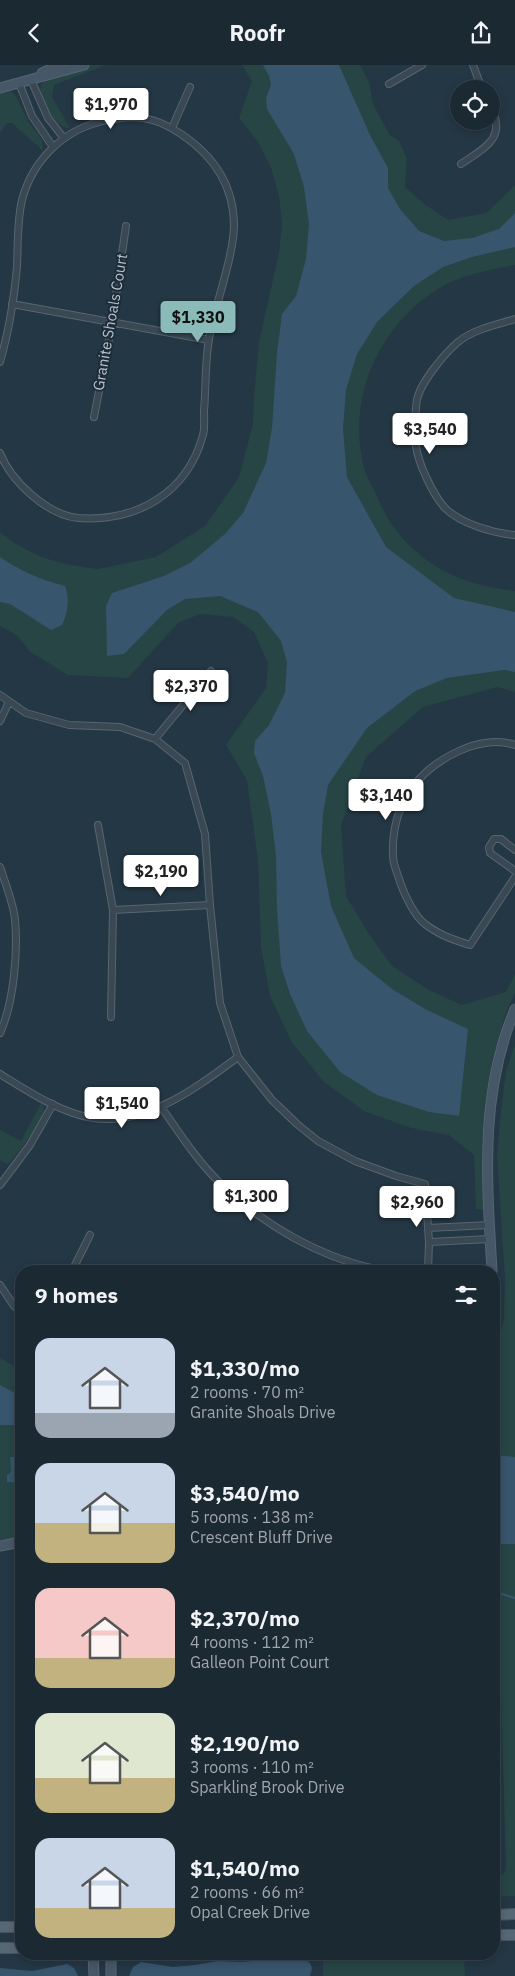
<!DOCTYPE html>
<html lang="en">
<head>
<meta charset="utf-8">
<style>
  :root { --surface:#1b2933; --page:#28353f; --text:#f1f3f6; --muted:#a0a6ac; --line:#39454e; --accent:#8bbbb9 }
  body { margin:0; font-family:"IBM Plex Sans",sans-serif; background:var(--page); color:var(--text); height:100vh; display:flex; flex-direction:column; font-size:19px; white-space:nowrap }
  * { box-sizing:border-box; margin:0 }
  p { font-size:16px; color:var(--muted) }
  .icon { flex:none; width:28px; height:28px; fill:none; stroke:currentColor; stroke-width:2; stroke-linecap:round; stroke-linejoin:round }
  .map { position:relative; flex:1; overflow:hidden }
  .side { position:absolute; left:15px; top:1200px; width:485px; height:695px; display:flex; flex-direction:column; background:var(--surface); border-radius:20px; box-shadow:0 2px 8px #0003,0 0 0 1px var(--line) }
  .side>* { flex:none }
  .buttons { position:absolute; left:450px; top:15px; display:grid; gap:10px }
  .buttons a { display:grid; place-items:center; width:50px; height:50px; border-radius:50%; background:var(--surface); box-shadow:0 2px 8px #0003,0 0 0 1px var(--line); font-size:25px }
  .price { position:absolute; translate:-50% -42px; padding:0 11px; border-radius:5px; background:#fff; color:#222; font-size:16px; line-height:32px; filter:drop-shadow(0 1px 2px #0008) }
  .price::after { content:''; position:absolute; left:50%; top:30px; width:15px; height:11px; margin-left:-8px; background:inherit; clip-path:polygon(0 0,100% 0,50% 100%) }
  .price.selected { background:var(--accent); color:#111 }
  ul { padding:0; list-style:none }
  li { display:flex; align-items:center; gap:15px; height:125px; padding:0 20px }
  li span { display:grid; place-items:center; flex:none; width:140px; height:100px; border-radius:15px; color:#555 }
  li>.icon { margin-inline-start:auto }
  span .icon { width:60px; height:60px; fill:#fffc; stroke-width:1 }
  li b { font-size:21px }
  h2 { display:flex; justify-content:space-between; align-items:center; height:60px; padding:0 20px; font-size:21px }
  header { display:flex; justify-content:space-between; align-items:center; height:65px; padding:0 20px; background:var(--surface); font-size:22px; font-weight:700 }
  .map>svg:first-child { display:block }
  .green { fill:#264544 }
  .water { fill:#37556d }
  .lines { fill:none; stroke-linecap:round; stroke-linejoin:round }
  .stream { stroke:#37556d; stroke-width:2 }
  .street-casing { stroke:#576571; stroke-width:8 }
  .secondary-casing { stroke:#576571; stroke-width:11 }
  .primary-casing { stroke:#455460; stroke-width:12 }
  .street { stroke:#394853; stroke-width:6 }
  .secondary { stroke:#465767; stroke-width:9 }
  .primary { stroke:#576774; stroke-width:10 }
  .labels { text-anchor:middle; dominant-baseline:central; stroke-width:4; stroke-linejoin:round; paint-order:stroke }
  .street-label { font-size:15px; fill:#b6c2cd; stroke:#1d2d39 }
</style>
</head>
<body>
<header><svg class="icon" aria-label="back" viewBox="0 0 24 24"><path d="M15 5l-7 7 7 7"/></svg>Roofr<svg class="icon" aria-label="share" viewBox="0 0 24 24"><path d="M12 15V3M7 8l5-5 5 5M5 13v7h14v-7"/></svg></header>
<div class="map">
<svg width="515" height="1911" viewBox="0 0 515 1911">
  <rect width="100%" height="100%" fill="#243744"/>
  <!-- green -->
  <path class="green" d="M90 0H106L54 20 52 32 70 63C58 65 42 39 40 27 40 26 41 20 41 19L48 14Z
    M242 0H360L369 17 373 39 390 70 399 76 407 94 405 122 423 138 448 155 486 148 515 120V200C488 205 460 210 436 225 378 263 348 331 363 399 365 409 371 418 375 427 385 451 397 471 418 488 445 512 480 522 515 526V627L497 622 423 642 366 692 341 760 346 831 369 869 392 901 429 925 462 940 506 927 515 909V928L506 947 493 993 485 1037 482 1083 485 1145 476 1144 474 1090 449 1070 411 1063 364 1046 324 1017 292 978 270 931 261 882 258 796 247 715 226 680 266 623 268 598 254 567 233 552 200 549 178 558 128 613 68 610 29 586 18 571 0 561V467L14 478 41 492 70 500 98 504 156 492 205 461 239 412 253 359 254 331 259 277 279 188 282 160 279 131 271 103 258 77 239 53 252 16Z
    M4 25 11 26 17 33 28 56 42 75 43 86 12 58H7L0 68V26Z
    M515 979V1831L494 1832V1819L506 1805 500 1584 494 1577V1304L504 1252 505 1212 497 1093 500 1054 506 1006Z
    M42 1037C51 1050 17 1089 8 1099L0 1095V1065L21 1076Z
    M0 1293 21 1305V1474L0 1475Z
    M323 1889H464L465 1911H323Z"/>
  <!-- water -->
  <path class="water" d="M263 0H339L370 70 388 103V123L400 144 419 166 444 176 472 173 499 164 515 148V182L472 192 443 202 414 221 377 257 357 289 346 325 343 364 347 412 386 482 454 533 515 547V607L504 605 447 613 415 626 367 663 328 720 323 749 321 787 331 841 354 893 392 924 427 945 468 964 459 1051 429 1047 377 1030 340 1007 307 966 290 929 281 901 277 844 276 791 271 749 263 711 254 688 255 676 269 660 285 628 287 597 281 576 258 547 220 531 185 534 167 545 124 589 107 591 106 541 112 528 164 511 190 498 225 469 243 448 266 398 272 363 277 288 282 249 296 231 306 194 309 159 304 122 294 89 267 44 266 33 271 20 269 11Z
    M0 492C20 506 42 515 65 521 70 534 68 548 62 560L51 565 10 539 0 537Z
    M0 1320 21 1331V1360H0Z
    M494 1390 515 1392V1479H494Z
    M10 1392H21V1417H7V1410L11 1407Z
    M271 1894C281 1895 303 1892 310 1898L312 1903 310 1911H129L133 1902 141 1897 173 1902 195 1900 218 1896 242 1897Z
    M67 1899 74 1903 78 1911H0V1903L32 1906Z"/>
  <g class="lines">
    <!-- stream -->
    <path class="stream" d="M494 1529H502L515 1533"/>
    <defs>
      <path id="street" d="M473 0 482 24
        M31 15 48 53 63 72
        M19 18 32 51 53 82
        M389 19 422 0
        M172 63 190 22
        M461 99C484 83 507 74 491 42
        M12 239 209 275
        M515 254C496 260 474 264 458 277 445 288 420 318 417 335 415 344 415 373 416 381 418 398 433 430 445 443 461 459 493 468 515 470
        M0 297C9 266 14 234 17 202 18 181 17 156 22 135 32 97 61 67 99 57 132 49 153 50 181 69 214 91 234 121 234 161 233 195 215 239 209 274 205 297 206 322 204 346 204 354 205 363 203 370 187 429 136 457 78 453 47 450 11 416 0 388
        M94 352 112 258 126 161
        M0 630 26 648 69 660 120 662 155 674 185 698 205 769 210 840 220 938 238 992 272 1035 297 1059 318 1076 355 1096 396 1111 425 1119 429 1177 428 1206
        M0 656 9 637
        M155 674 211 606
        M515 680C497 674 476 678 459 686 415 706 391 742 393 791 393 800 398 809 400 817 404 829 415 852 425 859 439 870 454 875 470 880L515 812
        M98 760 113 845 111 952
        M515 785 501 774H494L489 782 490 788 515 806
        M0 802C5 818 13 837 15 854 18 887 14 937 0 968
        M113 845 210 840
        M0 1009C26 1025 62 1049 93 1053 147 1061 197 1022 238 992
        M161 1042C179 1067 195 1093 217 1115 262 1160 323 1195 386 1206
        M0 1120 30 1080 53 1039
        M428 1163 490 1160
        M429 1177 490 1174
        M72 1206 90 1170
        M0 1220 14 1241 21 1247"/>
      <path id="secondary" d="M42 8 59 0
        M0 23 84 0
        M492 1206C487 1116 479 1030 515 944
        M0 1481 21 1477
        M93 1889 94 1911
        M111 1889V1911"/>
      <path id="primary" d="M494 1850 515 1849
        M0 1862H21
        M494 1870H515
        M0 1883H21"/>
    </defs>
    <!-- street casing -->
    <use href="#street" class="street-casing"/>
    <!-- secondary casing -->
    <use href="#secondary" class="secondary-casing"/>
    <!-- primary casing -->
    <use href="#primary" class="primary-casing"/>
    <!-- street -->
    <use href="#street" class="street"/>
    <!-- secondary -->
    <use href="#secondary" class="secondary"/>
    <!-- primary -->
    <use href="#primary" class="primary"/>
  </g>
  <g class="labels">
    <!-- street labels -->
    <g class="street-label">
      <text transform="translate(110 257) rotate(-80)">Granite Shoals Court</text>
    </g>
  </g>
</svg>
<div class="buttons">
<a><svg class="icon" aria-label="locate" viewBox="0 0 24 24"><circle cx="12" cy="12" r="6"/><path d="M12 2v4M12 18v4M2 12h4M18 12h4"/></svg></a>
</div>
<b class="price" style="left:111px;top:65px">$1,970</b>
<b class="price selected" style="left:198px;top:278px">$1,330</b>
<b class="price" style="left:430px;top:390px">$3,540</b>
<b class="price" style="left:191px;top:647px">$2,370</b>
<b class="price" style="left:386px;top:756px">$3,140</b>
<b class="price" style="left:161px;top:832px">$2,190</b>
<b class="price" style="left:122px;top:1064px">$1,540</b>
<b class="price" style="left:251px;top:1157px">$1,300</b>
<b class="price" style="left:417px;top:1163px">$2,960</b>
<section class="side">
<h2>9 homes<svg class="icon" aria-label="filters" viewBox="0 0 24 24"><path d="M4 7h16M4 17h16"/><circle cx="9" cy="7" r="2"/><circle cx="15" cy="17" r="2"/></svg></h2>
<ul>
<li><span style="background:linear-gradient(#c9d6e8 75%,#9aa5b1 0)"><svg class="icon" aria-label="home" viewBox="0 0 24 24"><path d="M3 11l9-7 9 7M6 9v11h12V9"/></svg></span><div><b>$1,330/mo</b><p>2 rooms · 70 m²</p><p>Granite Shoals Drive</p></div></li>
<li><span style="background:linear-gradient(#c9d6e8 60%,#c2b280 0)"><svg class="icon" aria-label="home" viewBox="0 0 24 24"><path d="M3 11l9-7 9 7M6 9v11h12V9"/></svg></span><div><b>$3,540/mo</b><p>5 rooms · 138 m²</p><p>Crescent Bluff Drive</p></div></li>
<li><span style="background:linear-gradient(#f6c9c9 70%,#c2b280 0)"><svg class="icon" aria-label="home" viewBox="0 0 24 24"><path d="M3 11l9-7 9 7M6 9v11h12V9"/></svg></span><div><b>$2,370/mo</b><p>4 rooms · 112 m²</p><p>Galleon Point Court</p></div></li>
<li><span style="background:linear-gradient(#dfe7d0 65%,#c2b280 0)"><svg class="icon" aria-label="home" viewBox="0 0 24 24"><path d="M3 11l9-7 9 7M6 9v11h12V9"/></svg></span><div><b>$2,190/mo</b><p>3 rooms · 110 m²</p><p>Sparkling Brook Drive</p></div></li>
<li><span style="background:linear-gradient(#c9d6e8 70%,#c2b280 0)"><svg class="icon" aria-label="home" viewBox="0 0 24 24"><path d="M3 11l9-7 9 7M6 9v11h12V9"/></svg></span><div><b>$1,540/mo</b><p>2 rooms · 66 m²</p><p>Opal Creek Drive</p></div></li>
</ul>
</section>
</div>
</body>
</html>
